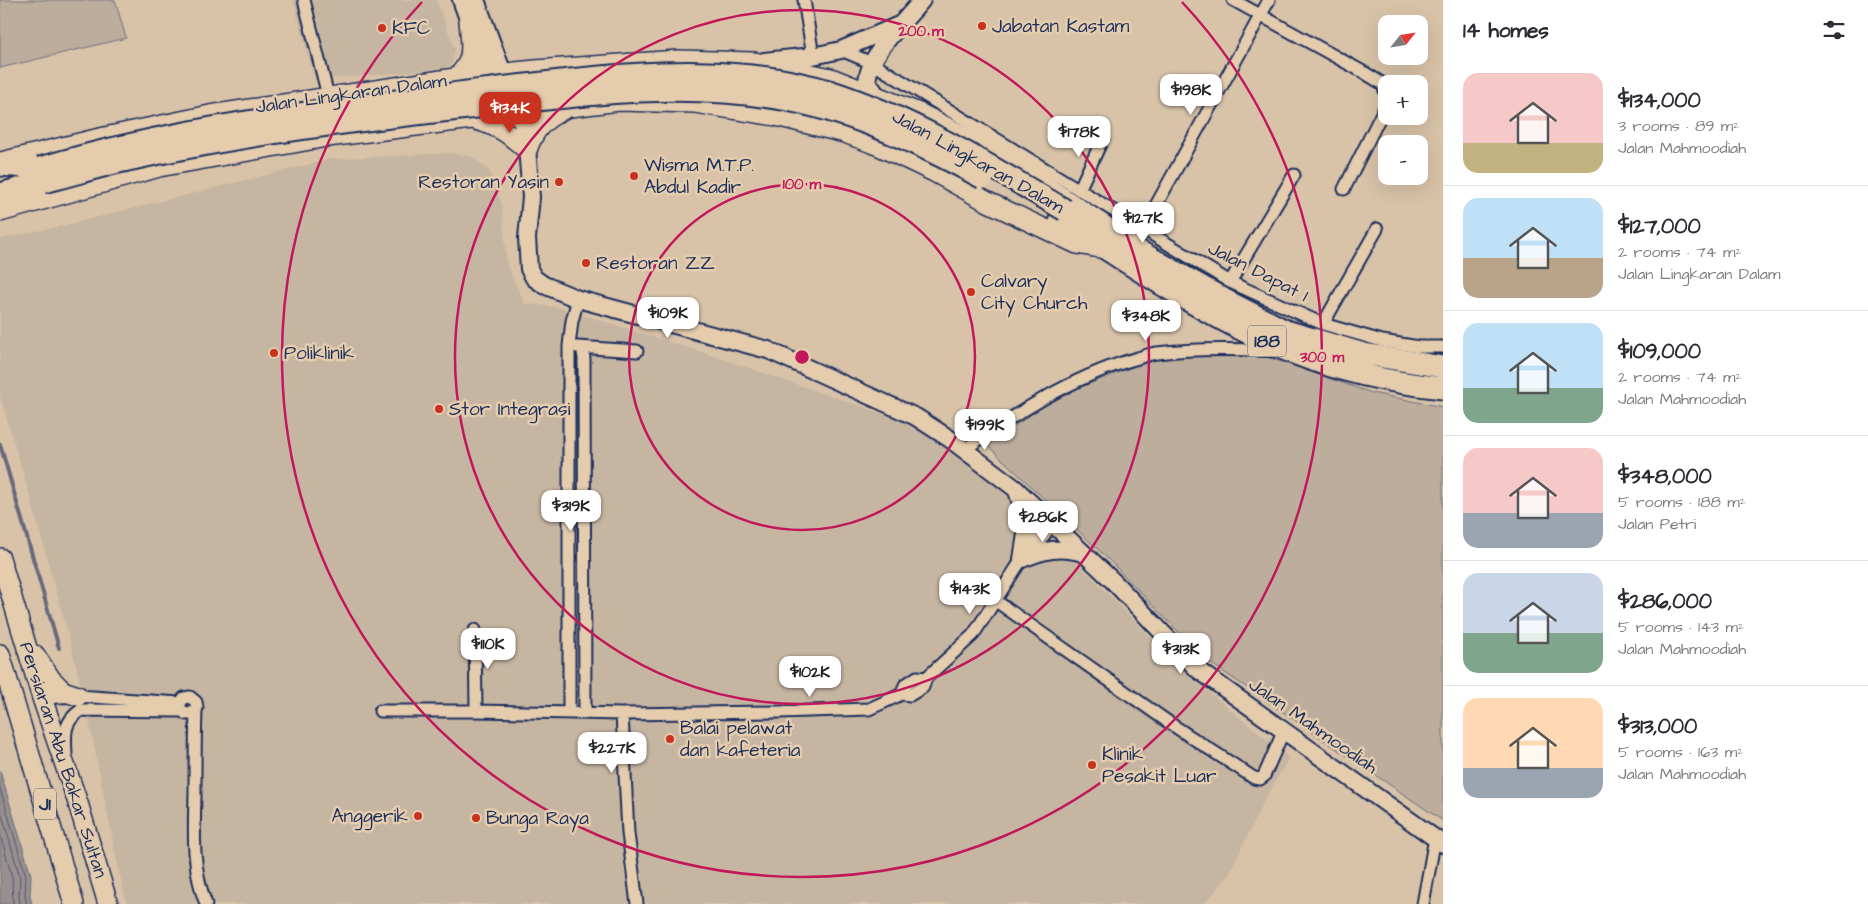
<!DOCTYPE html>
<html lang="en">
<head>
<meta charset="utf-8">
<style>
  :root { --surface:#fff; --page:#f2f2f3; --text:#2b2b33; --muted:#7c7c81; --line:#e1e1e2; --accent:#c8321e }
  body { margin:0; font-family:"Architects Daughter",sans-serif; background:var(--page); color:var(--text); height:100vh; display:flex; flex-direction:column; font-size:19px; white-space:nowrap }
  * { box-sizing:border-box; margin:0 }
  p { font-size:16px; color:var(--muted) }
  .icon { flex:none; width:28px; height:28px; fill:none; stroke:currentColor; stroke-width:2; stroke-linecap:round; stroke-linejoin:round }
  .map { position:relative; flex:1; overflow:hidden }
  .drawer { display:flex; flex-direction:column; background:var(--surface); width:425px }
  .drawer>* { flex:none }
  .needle { width:32px; rotate:60deg }
  .buttons { position:absolute; left:1378px; top:15px; display:grid; gap:10px }
  .buttons a { display:grid; place-items:center; width:50px; height:50px; border-radius:10px; background:var(--surface); box-shadow:0 5px 20px #0002; font-size:25px }
  .price { position:absolute; translate:-50% -42px; padding:0 11px; border-radius:10px; background:#fff; color:#222; font-size:16px; line-height:32px; filter:drop-shadow(0 1px 2px #0008) }
  .price::after { content:''; position:absolute; left:50%; top:30px; width:15px; height:11px; margin-left:-8px; background:inherit; clip-path:polygon(0 0,100% 0,50% 100%) }
  .price.current { background:var(--accent); color:#fff }
  ul { padding:0; list-style:none }
  li { display:flex; align-items:center; gap:15px; height:125px; padding:0 20px }
  li+li { border-top:1px solid var(--line) }
  li span { display:grid; place-items:center; flex:none; width:140px; height:100px; border-radius:15px; color:#555 }
  li>.icon { margin-inline-start:auto }
  span .icon { width:60px; height:60px; fill:#fffc; stroke-width:1 }
  li b { font-size:21px }
  h2 { display:flex; justify-content:space-between; align-items:center; height:60px; padding:0 20px; font-size:21px }
  main { display:flex; flex:1; min-height:0 }
  .map>svg:first-child { display:block }
  .built { fill:#c6b5a1 }
  .green { fill:#bcad9d; stroke:#6c6e7e }
  .water { fill:#98908f; stroke:#66697b }
  .lines { fill:none; stroke-linecap:round; stroke-linejoin:round }
  .shore { stroke:#4d5672; stroke-width:1 }
  .stream { stroke:#66697b; stroke-width:4 }
  .street-casing { stroke:#1b2f5e; stroke-width:15 }
  .secondary-casing { stroke:#1b2f5e; stroke-width:20 }
  .primary-casing { stroke:#1b2f5e; stroke-width:22 }
  .highway-casing { stroke:#1b2f5e; stroke-width:25 }
  .street { stroke:#e4ccad; stroke-width:11 }
  .secondary { stroke:#e4ccad; stroke-width:16 }
  .primary { stroke:#e4ccad; stroke-width:19 }
  .highway { stroke:#e4ccad; stroke-width:21 }
  .highway-bridge-casing { stroke:#1b2f5e; stroke-width:25; stroke-linecap:butt }
  .highway-bridge { stroke:#e4ccad; stroke-width:21 }
  .ring { fill:none; stroke:#c2185b; stroke-width:2.5 }
  .poi-dot { fill:#c8321e; stroke:#e4ccad; stroke-width:2 }
  .labels { text-anchor:middle; dominant-baseline:central; stroke-width:5; stroke-linejoin:round; paint-order:stroke }
  .shield { fill:#e4ccad; stroke:#575e76; stroke-width:1 }
  .shield-label { font-size:18px; font-weight:bold; fill:#1b2f5e }
  .poi-label { font-size:19px; fill:#1b2f5e; stroke:#e4ccad; text-anchor:start }
  .street-label { font-size:19px; fill:#1b2f5e; stroke:#e4ccad }
  .centre { fill:#c2185b; stroke:#e4ccad; stroke-width:2.5 }
  .ring-label { font-size:15px; text-anchor:middle; font-weight:bold; fill:#c2185b; stroke:#e4ccad; stroke-width:5; stroke-linejoin:round; paint-order:stroke }
</style>
</head>
<body>
<main>
<div class="map">
<svg width="1443" height="904" viewBox="0 0 1443 904">
  <rect width="100%" height="100%" fill="#d8c3a8"/>
  <filter id="ink" filterUnits="userSpaceOnUse"><feTurbulence type="fractalNoise" baseFrequency=".02" numOctaves="2"/><feDisplacementMap in="SourceGraphic" scale="10" xChannelSelector="R" yChannelSelector="G"/><feConvolveMatrix kernelMatrix="1 2 1 2 8 2 1 2 1" color-interpolation-filters="sRGB"/></filter>
  <g filter="url(#ink)">
    <!-- built -->
    <path class="built" d="M293 0H436L455 49 452 63 445 69 315 80Z
      M449 153 471 156 489 170 502 205 507 265 525 304 558 307 714 356 918 426 964 457 1056 541 1188 675 1289 758 1265 799 1228 876 1204 904H127L119 872 90 726 71 645 29 493 0 396V239L70 224 330 159Z"/>
    <!-- green -->
    <path class="green" d="M0 0H115L126 38 0 68Z
      M1220 355 1267 357 1372 393 1443 407V821L1206 660 1105 556 987 445 1058 396 1153 359Z"/>
    <!-- water -->
    <path class="water" d="M0 771 31 875 30 896 32 904H0Z"/>
    <g class="lines">
      <!-- shore -->
      <path class="shore" d="M0 788 26 876 25 896 27 904
        M0 808 20 877 19 896 20 904
        M0 834 12 877 13 904"/>
      <!-- stream -->
      <path class="stream" d="M0 444 59 648"/>
      <defs>
        <path id="street" d="M304 0 328 96
          M804 0 813 56
          M1233 0 1365 73 1383 84 1386 94
          M841 50 872 63 1230 282 1323 324 1382 341 1419 347H1443
          M1344 189 1386 105
          M1079 190 1103 138
          M1143 229 1269 0
          M1230 282 1294 175
          M1323 324 1377 229
          M577 347 637 351
          M582 348 584 358 585 713
          M964 450C1015 414 1071 378 1131 360 1139 358 1148 354 1157 353 1196 348 1236 349 1275 351
          M1027 555 1034 549 1053 523
          M996 601 1171 724 1254 778 1260 779 1264 776 1284 730
          M475 630 476 711
          M902 694 905 685 917 677 926 678
          M42 698 78 696 180 703 184 698 190 697 196 702 197 708 191 714H186L180 709V703
          M196 711C195 739 195 767 195 795 194 832 192 869 206 904
          M380 711H476L622 714 779 712 869 709 902 694 910 695 923 687 926 678 973 635 1022 559 1027 543 1046 517
          M569 713V346L572 321 578 299
          M622 714 628 833 637 904
          M66 754C65 734 63 722 81 710L181 711
          M1423 904 1435 838"/>
        <path id="secondary" d="M461 0 493 87
          M476 0 526 135 531 197 527 238 529 269 534 278 544 285 578 299 768 350 916 417 950 439 1016 489 1113 581 1197 669 1443 844
          M764 61 813 56 841 50 901 24
          M876 94 867 81C870 51 904 23 922 0
          M1017 491 1026 519 1027 528 1022 559
          M1022 559C1044 550 1059 546 1083 553"/>
        <path id="primary" d="M455 78C476 62 471 45 469 21
          M476 120C499 126 509 134 527 150 535 128 543 120 564 109
          M1 162 100 138 210 115 455 78 535 70 678 60 754 62 831 78 919 113 993 151 1123 238
          M0 212 159 167 327 137 619 101 695 103 776 116 845 133 877 145 934 172 986 201 1060 236 1077 244 1105 249
          M0 558 42 698 78 803 108 904
          M0 654 74 904
          M35 655 51 679 63 691 78 696"/>
        <path id="highway" d="M0 165 40 168
          M0 194 43 182
          M1060 219C1133 266 1211 320 1291 352 1339 371 1392 383 1443 388
          M1107 233 1223 299 1286 331 1364 354 1443 367"/>
      </defs>
      <!-- street casing -->
      <use href="#street" class="street-casing"/>
      <!-- secondary casing -->
      <use href="#secondary" class="secondary-casing"/>
      <!-- primary casing -->
      <use href="#primary" class="primary-casing"/>
      <!-- highway casing -->
      <use href="#highway" class="highway-casing"/>
      <!-- street -->
      <use href="#street" class="street"/>
      <!-- secondary -->
      <use href="#secondary" class="secondary"/>
      <!-- primary -->
      <use href="#primary" class="primary"/>
      <!-- highway -->
      <use href="#highway" class="highway"/>
      <defs>
        <path id="highway-bridge" d="M40 168C167 130 298 113 429 97 473 91 517 86 561 81 651 71 744 65 832 92 915 119 990 166 1065 210
          M43 182C72 175 99 166 128 160 243 134 360 120 477 107 580 95 673 81 776 98 849 110 918 143 983 178"/>
      </defs>
      <!-- highway-bridge casing -->
      <use href="#highway-bridge" class="highway-bridge-casing"/>
      <!-- highway-bridge -->
      <use href="#highway-bridge" class="highway-bridge"/>
    </g>
  </g>
  <!-- distance rings -->
  <g class="ring">
    <circle cx="802" cy="357" r="173"/>
    <circle cx="802" cy="357" r="347"/>
    <path d="M1182 2A520 520 0 1 1 422 2"/>
  </g>
  <!-- markers -->
  <g class="poi-dot">
    <circle cx="982" cy="26" r="5"/>
    <circle cx="382" cy="28" r="5"/>
    <circle cx="634" cy="176" r="5"/>
    <circle cx="559" cy="182" r="5"/>
    <circle cx="586" cy="263" r="5"/>
    <circle cx="971" cy="292" r="5"/>
    <circle cx="274" cy="353" r="5"/>
    <circle cx="439" cy="409" r="5"/>
    <circle cx="670" cy="739" r="5"/>
    <circle cx="1092" cy="765" r="5"/>
    <circle cx="418" cy="816" r="5"/>
    <circle cx="476" cy="818" r="5"/>
  </g>
  <g class="labels">
    <!-- shield labels -->
    <g class="shield">
      <rect x="1248" y="325.5" width="38" height="31" rx="4"/>
      <rect x="34" y="788.5" width="22" height="31" rx="4"/>
    </g>
    <g class="shield-label">
      <text x="1267" y="341">188</text>
      <text x="45" y="804">J1</text>
    </g>
    <!-- poi labels -->
    <g class="poi-label">
      <text x="992" y="26">Jabatan Kastam</text>
      <text x="392" y="28">KFC</text>
      <text x="644" y="165">Wisma M.T.P.<tspan x="644" dy="22">Abdul Kadir</tspan></text>
      <text x="549" y="182" text-anchor="end">Restoran Yasin</text>
      <text x="596" y="263">Restoran ZZ</text>
      <text x="981" y="281">Calvary<tspan x="981" dy="22">City Church</tspan></text>
      <text x="284" y="353">Poliklinik</text>
      <text x="449" y="409">Stor Integrasi</text>
      <text x="680" y="728">Balai pelawat<tspan x="680" dy="22">dan kafeteria</tspan></text>
      <text x="1102" y="754">Klinik<tspan x="1102" dy="22">Pesakit Luar</tspan></text>
      <text x="408" y="816" text-anchor="end">Anggerik</text>
      <text x="486" y="818">Bunga Raya</text>
    </g>
    <!-- street labels -->
    <g class="street-label">
      <text transform="translate(351 94) rotate(-8)">Jalan Lingkaran Dalam</text>
      <text transform="translate(978 162) rotate(29)">Jalan Lingkaran Dalam</text>
      <text transform="translate(1258 272) rotate(27)">Jalan Dapat 1</text>
      <text transform="translate(1313 726) rotate(35)">Jalan Mahmoodiah</text>
      <text transform="translate(63 760) rotate(72)">Persiaran Abu Bakar Sultan</text>
    </g>
  </g>
  <circle cx="802" cy="357" r="8" class="centre"/>
  <g class="ring-label">
    <text x="921" y="36">200 m</text>
    <text x="802" y="189">100 m</text>
    <text x="1322" y="362">300 m</text>
  </g>
</svg>
<div class="buttons">
<a><svg class="needle" viewBox="-14 -14 28 28"><path d="M0-13l5 13h-10z" fill="#e53935"/><path d="M0 13l5-13h-10z" fill="#7c7c81"/></svg></a>
<a>+</a>
<a>−</a>
</div>
<b class="price" style="left:1191px;top:116px">$198K</b>
<b class="price current" style="left:510px;top:134px">$134K</b>
<b class="price" style="left:1079px;top:158px">$178K</b>
<b class="price" style="left:1143px;top:244px">$127K</b>
<b class="price" style="left:668px;top:339px">$109K</b>
<b class="price" style="left:1146px;top:342px">$348K</b>
<b class="price" style="left:985px;top:451px">$199K</b>
<b class="price" style="left:571px;top:532px">$319K</b>
<b class="price" style="left:1043px;top:543px">$286K</b>
<b class="price" style="left:970px;top:615px">$143K</b>
<b class="price" style="left:488px;top:670px">$110K</b>
<b class="price" style="left:1181px;top:675px">$313K</b>
<b class="price" style="left:810px;top:698px">$102K</b>
<b class="price" style="left:612px;top:774px">$227K</b>
</div>
<section class="drawer">
<h2>14 homes<svg class="icon" aria-label="filters" viewBox="0 0 24 24"><path d="M4 7h16M4 17h16"/><circle cx="9" cy="7" r="2"/><circle cx="15" cy="17" r="2"/></svg></h2>
<ul>
<li><span style="background:linear-gradient(#f6c9c9 70%,#c2b280 0)"><svg class="icon" aria-label="home" viewBox="0 0 24 24"><path d="M3 11l9-7 9 7M6 9v11h12V9"/></svg></span><div><b>$134,000</b><p>3 rooms · 89 m²</p><p>Jalan Mahmoodiah</p></div></li>
<li><span style="background:linear-gradient(#bfe0f5 60%,#b9a48a 0)"><svg class="icon" aria-label="home" viewBox="0 0 24 24"><path d="M3 11l9-7 9 7M6 9v11h12V9"/></svg></span><div><b>$127,000</b><p>2 rooms · 74 m²</p><p>Jalan Lingkaran Dalam</p></div></li>
<li><span style="background:linear-gradient(#bfe0f5 65%,#7fa58c 0)"><svg class="icon" aria-label="home" viewBox="0 0 24 24"><path d="M3 11l9-7 9 7M6 9v11h12V9"/></svg></span><div><b>$109,000</b><p>2 rooms · 74 m²</p><p>Jalan Mahmoodiah</p></div></li>
<li><span style="background:linear-gradient(#f6c9c9 65%,#9aa5b1 0)"><svg class="icon" aria-label="home" viewBox="0 0 24 24"><path d="M3 11l9-7 9 7M6 9v11h12V9"/></svg></span><div><b>$348,000</b><p>5 rooms · 188 m²</p><p>Jalan Petri</p></div></li>
<li><span style="background:linear-gradient(#c9d6e8 60%,#7fa58c 0)"><svg class="icon" aria-label="home" viewBox="0 0 24 24"><path d="M3 11l9-7 9 7M6 9v11h12V9"/></svg></span><div><b>$286,000</b><p>5 rooms · 143 m²</p><p>Jalan Mahmoodiah</p></div></li>
<li><span style="background:linear-gradient(#ffd9b3 70%,#9aa5b1 0)"><svg class="icon" aria-label="home" viewBox="0 0 24 24"><path d="M3 11l9-7 9 7M6 9v11h12V9"/></svg></span><div><b>$313,000</b><p>5 rooms · 163 m²</p><p>Jalan Mahmoodiah</p></div></li>
</ul>
</section>
</main>
</body>
</html>
